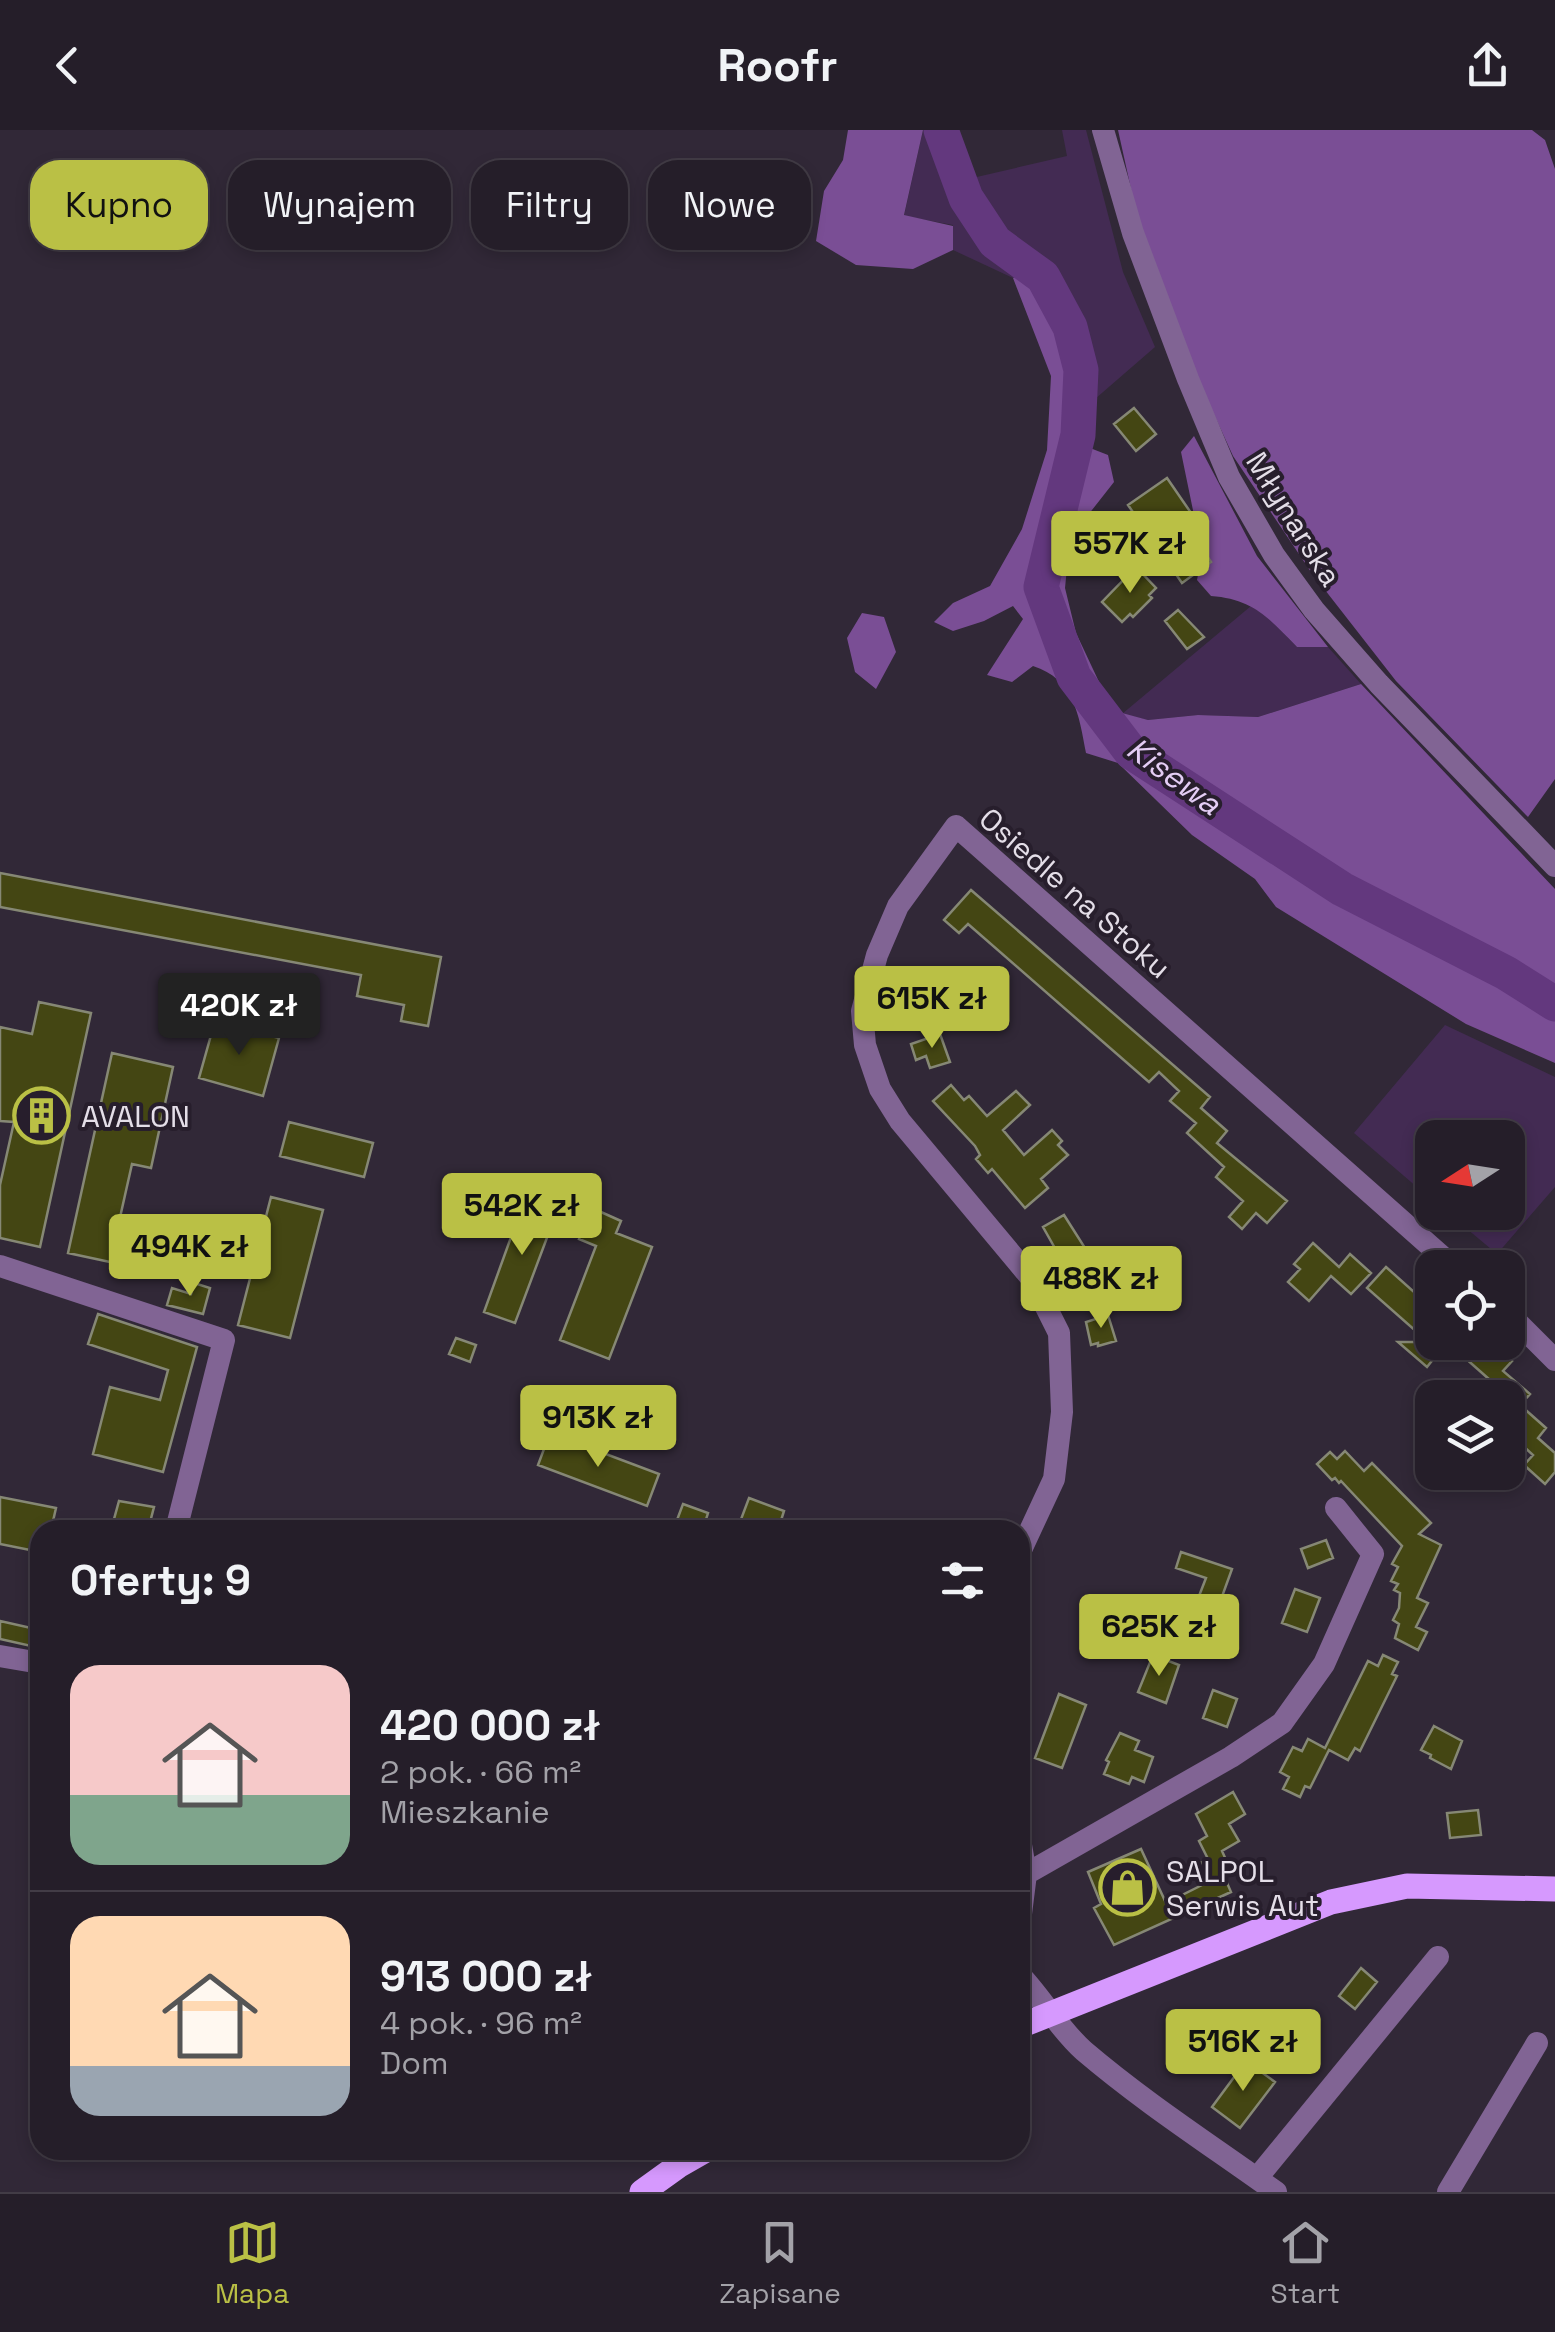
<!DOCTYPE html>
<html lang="pl">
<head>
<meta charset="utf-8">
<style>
  :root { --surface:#251e29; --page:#2d2731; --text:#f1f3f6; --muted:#a3a2a8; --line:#423c46; --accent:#bac045 }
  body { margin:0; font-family:"Space Grotesk",sans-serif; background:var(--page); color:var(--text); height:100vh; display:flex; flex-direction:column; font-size:38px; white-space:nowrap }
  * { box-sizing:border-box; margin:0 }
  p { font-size:32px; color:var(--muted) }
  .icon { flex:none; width:55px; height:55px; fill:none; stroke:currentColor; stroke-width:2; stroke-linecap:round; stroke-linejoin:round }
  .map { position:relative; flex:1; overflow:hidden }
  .panel { position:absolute; left:30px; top:1390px; width:1000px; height:640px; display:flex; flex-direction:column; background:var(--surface); border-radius:30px; box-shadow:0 5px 15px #0003,0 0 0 2px var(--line) }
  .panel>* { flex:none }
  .banner { position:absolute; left:30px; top:30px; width:1000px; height:90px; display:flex; gap:20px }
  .needle { width:65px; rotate:258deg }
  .buttons { position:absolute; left:1415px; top:990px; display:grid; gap:20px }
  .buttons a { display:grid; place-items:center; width:110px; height:110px; border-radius:20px; background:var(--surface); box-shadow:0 5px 15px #0003,0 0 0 2px var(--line); font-size:50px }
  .price { position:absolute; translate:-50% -85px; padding:0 22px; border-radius:10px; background:var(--accent); color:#111; font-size:32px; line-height:65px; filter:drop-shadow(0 2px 5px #0008) }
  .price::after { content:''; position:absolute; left:50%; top:60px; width:30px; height:22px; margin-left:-15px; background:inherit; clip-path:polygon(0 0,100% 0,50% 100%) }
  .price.current { background:#222; color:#fff }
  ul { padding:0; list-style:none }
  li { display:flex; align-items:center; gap:30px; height:250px; padding:0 40px }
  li+li { border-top:2px solid var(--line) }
  li span { display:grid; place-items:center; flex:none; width:280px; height:200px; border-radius:30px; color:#555 }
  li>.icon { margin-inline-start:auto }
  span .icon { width:120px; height:120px; fill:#fffc; stroke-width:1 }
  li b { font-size:42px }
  h2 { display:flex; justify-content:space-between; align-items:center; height:120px; padding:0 40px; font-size:42px }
  .pill { padding:0 35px; border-radius:30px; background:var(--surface); box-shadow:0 5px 15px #0003,0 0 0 2px var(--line); font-size:35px; line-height:90px }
  .pill.current { background:var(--accent); color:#111 }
  header { display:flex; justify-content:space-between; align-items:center; height:130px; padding:0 40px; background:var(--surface); font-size:45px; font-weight:600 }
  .dock { display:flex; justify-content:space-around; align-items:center; height:140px; border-top:2px solid var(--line); background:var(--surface); font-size:28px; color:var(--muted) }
  .dock a { display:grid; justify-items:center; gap:5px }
  .dock .current { color:var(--accent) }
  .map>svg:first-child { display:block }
  .green { fill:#432b53 }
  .forest { fill:#7a4e95 }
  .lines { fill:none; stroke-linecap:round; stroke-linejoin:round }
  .river { stroke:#63387e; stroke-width:35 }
  .building { fill:#444613; stroke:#868875; stroke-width:2.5 }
  .minor { stroke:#816494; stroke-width:22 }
  .major { stroke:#d699fe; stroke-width:25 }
  .labels { text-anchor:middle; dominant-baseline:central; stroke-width:8; stroke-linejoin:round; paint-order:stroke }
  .street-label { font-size:30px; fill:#e4dee8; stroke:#271e2c }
  .poi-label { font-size:30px; fill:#e4dee8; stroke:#271e2c; text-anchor:start }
  .water-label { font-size:32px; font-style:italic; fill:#e4cdf5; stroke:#271e2c }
</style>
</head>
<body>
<header><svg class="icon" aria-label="back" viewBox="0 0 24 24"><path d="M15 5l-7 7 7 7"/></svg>Roofr<svg class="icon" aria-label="share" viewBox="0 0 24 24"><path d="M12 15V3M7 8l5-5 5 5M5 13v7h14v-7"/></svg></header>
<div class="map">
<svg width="1555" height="2062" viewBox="0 0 1555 2062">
  <rect width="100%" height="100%" fill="#312837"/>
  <!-- green -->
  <path class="green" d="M923 0H953L968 49 1067 26 1062 0H1086L1123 142 1155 217 1095 269 1089 212 1042 132 1013 148 953 120V95L904 86Z
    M1251 476 1266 485 1297 517H1328L1361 554 1258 587 1198 585 1148 590 1122 584Z
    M1445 895 1555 947V1057L1497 1124 1448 1083 1508 1082V1008H1432V1070L1354 1003Z"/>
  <!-- forest -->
  <path class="forest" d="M848 0H923L904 85 953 96V120L913 139 856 135 816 111 824 61 843 30Z
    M1118 0H1532L1545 10 1555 39V649L1528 687 1396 551 1311 442 1233 326 1187 225 1139 95Z
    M1041 132C1094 197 1098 237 1090 318L1108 325 1114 352 1070 408 1065 458 1076 503 1100 554 1122 583 1148 590 1198 585 1258 587 1361 554 1555 759V933L1466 894 1276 777 1255 749 1192 705 1118 633 1086 623C1079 585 1074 549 1033 536L1012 552 987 545 1023 489 1013 476 984 491 953 501 934 492 953 473 990 456 1022 399 1047 320 1051 246 1013 148Z
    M1194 306 1257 426 1328 517H1297C1269 488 1253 469 1211 466L1197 450 1202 424 1181 322Z
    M862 483 884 487 896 522 876 559 855 542 847 508Z"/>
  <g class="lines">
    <!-- river -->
    <path class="river" d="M941 0 966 68 995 112 1043 147 1070 197 1081 240 1078 305 1041 457 1074 547 1131 622 1342 759 1506 843 1555 874"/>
  </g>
  <!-- building -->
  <path class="building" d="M1134 278 1156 304 1136 321 1114 294Z
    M1167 348 1200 396 1191 402 1211 432 1182 453 1128 375Z
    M1136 437 1156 458 1149 465 1152 468 1133 487 1130 484 1122 492 1102 472Z
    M1178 480 1204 507 1187 519 1165 491Z
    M0 743 441 827 428 896 401 891 404 875 357 866 361 845 0 777Z
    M971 760 1210 967 1201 978 1227 1001 1217 1013 1287 1071 1267 1093 1256 1083 1242 1099 1229 1087 1243 1071 1216 1047 1224 1037 1187 1003 1196 993 1170 971 1179 961 1159 942 1149 952 968 794 959 803 944 790Z
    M922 848 948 855 946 863 953 865 948 883 919 875 920 872 916 871Z
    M39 872 91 883 40 1117 0 1108V1055L14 992 0 991V897L32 904Z
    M215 891 279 908 263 966 199 948Z
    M940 904 950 932 930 938 926 926 916 930 911 914Z
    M112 923 173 937 151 1038 132 1034 110 1132 68 1123Z
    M951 955 964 970 969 966 987 986 1016 961 1030 975 1003 1000 1024 1025 1052 1000 1062 1011 1058 1015 1068 1025 1041 1049 1048 1058 1025 1078 992 1039 988 1043 976 1029 980 1025 975 1016 933 971Z
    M289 992 373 1013 364 1047 280 1026Z
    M563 1065 515 1193 484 1182 523 1074Z
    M271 1067 323 1080 290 1208 238 1195Z
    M592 1078 621 1091 616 1103 652 1117 609 1229 560 1210 596 1116 579 1109Z
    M1064 1085 1085 1118 1102 1157 1088 1164 1086 1159 1078 1163 1059 1118 1056 1120 1043 1097Z
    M1313 1113 1339 1137 1350 1124 1371 1143 1351 1164 1331 1146 1309 1171 1288 1152 1300 1139 1294 1134Z
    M1386 1137 1432 1178V1187L1418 1203 1367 1158Z
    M194 1153 210 1158 203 1184 167 1175 172 1158 191 1164Z
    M98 1184 197 1217 163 1342 93 1324 110 1257 160 1270 168 1240 88 1214Z
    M1108 1185 1116 1211 1098 1216V1213L1091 1215 1086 1192Z
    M456 1208 476 1215 470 1232 449 1224Z
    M1398 1212H1447L1427 1237Z
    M1447 1212H1490L1512 1231 1503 1241 1530 1264 1520 1275 1546 1298 1538 1308 1555 1323V1342L1545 1354 1524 1335 1533 1325 1508 1302 1516 1292 1510 1286 1508 1289V1268H1491L1499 1258Z
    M550 1303 659 1344 647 1376 538 1335Z
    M1345 1321 1364 1341 1372 1333 1431 1393 1419 1404 1441 1415 1417 1468 1428 1473 1416 1497 1427 1502 1418 1520 1395 1508 1399 1494 1393 1490 1399 1478 1400 1463 1394 1460 1398 1454 1391 1451 1398 1437 1392 1434 1402 1416 1341 1351 1339 1353 1335 1348 1332 1350 1317 1334 1330 1322 1337 1329Z
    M0 1367 56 1378 51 1400H40V1422L0 1414Z
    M749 1368 784 1381 778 1400H737Z
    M119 1371 154 1377 148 1400H111Z
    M683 1374 708 1383 703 1399 677 1390Z
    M1326 1410 1333 1428 1308 1438 1301 1419Z
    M1181 1422 1232 1439 1215 1486 1194 1479 1206 1448 1176 1438Z
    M1295 1459 1320 1468 1307 1502 1282 1493Z
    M0 1491 40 1500V1518L0 1509Z
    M1153 1525 1179 1535 1166 1573 1138 1562Z
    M1383 1525 1398 1532 1392 1544 1397 1546 1360 1621 1355 1618 1348 1630 1329 1620 1310 1658 1305 1656 1300 1667 1283 1659 1289 1647 1280 1642 1293 1617 1302 1621 1308 1609 1325 1618 1368 1531 1378 1536Z
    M1213 1560 1237 1569 1227 1597 1203 1588Z
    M1059 1564 1086 1575 1062 1638 1035 1628Z
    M1434 1596 1462 1611 1451 1639 1430 1628 1431 1625 1421 1620Z
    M1120 1603 1139 1611 1135 1620 1153 1627 1144 1652 1132 1647 1129 1654 1104 1644 1109 1632 1106 1630Z
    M1233 1662 1245 1684 1229 1694 1239 1711 1222 1721 1232 1743 1224 1746 1231 1762 1114 1815 1094 1778 1101 1774 1088 1742 1141 1719 1166 1773 1210 1751 1202 1732 1208 1729 1199 1711 1207 1706 1196 1684Z
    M1478 1680 1481 1705 1450 1708 1447 1683Z
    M1361 1838 1377 1852 1355 1879 1339 1866Z
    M1246 1931 1275 1952 1240 1998 1212 1977Z"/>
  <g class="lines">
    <!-- minor -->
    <path class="minor" d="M1103 0 1133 103 1188 249 1229 347 1274 425 1314 480 1379 554 1555 736
      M0 1136 224 1210 176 1400
      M1508 1183 1555 1230
      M1020 1422 1054 1349 1062 1282 1059 1203 1032 1149 900 991 880 959 865 915 862 881 877 825 898 776 956 696 1455 1138
      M0 1526 40 1533
      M1020 1709 1026 1744
      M1020 1792 1026 1744 1231 1627 1282 1593 1324 1534 1373 1424 1336 1378
      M1020 1845C1043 1869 1059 1899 1084 1921 1145 1973 1212 2016 1276 2062
      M1257 2048 1438 1827
      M1448 2062 1537 1913"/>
    <!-- major -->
    <path class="major" d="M1020 1896 1331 1772 1407 1756 1555 1759
      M642 2062 678 2036 706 2020"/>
  </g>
  <!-- icons -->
  <defs>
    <symbol id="building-ring" viewBox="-11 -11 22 22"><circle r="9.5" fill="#271e2c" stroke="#bac045" stroke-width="1.5"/><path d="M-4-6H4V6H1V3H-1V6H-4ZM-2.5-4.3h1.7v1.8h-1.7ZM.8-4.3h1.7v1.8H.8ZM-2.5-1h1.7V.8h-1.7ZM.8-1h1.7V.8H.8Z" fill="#bac045"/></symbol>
    <symbol id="shop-ring" viewBox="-11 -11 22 22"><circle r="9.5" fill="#271e2c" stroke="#bac045" stroke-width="1.5"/><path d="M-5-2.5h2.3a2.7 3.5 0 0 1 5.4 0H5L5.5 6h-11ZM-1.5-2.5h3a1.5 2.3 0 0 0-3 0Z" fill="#bac045"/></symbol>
  </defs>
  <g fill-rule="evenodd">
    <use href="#building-ring" x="10" y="954" width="63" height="63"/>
    <use href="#shop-ring" x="1096" y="1726" width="63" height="63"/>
  </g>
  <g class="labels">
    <!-- street labels -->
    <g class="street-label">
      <text transform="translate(1294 389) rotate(58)">Młynarska</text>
      <text transform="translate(1075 763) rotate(41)">Osiedle na Stoku</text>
    </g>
    <!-- poi labels -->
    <g class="poi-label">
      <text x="81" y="986">AVALON</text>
      <text x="1166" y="1741">SALPOL<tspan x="1166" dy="34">Serwis Aut</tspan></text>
    </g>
    <!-- water labels -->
    <g class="water-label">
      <text transform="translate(1174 646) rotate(36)">Kisewa</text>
    </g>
  </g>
</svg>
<div class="buttons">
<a><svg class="needle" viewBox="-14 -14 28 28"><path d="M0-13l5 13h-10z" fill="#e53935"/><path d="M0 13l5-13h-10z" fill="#a3a2a8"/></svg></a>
<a><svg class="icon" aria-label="locate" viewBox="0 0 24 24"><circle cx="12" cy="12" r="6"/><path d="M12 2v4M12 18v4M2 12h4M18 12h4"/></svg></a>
<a><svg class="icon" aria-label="layers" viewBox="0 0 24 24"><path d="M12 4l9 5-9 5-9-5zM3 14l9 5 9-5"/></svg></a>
</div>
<b class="price" style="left:1130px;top:466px">557K zł</b>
<b class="price" style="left:932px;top:921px">615K zł</b>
<b class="price current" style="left:239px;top:928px">420K zł</b>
<b class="price" style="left:522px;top:1128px">542K zł</b>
<b class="price" style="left:190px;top:1169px">494K zł</b>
<b class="price" style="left:1101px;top:1201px">488K zł</b>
<b class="price" style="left:598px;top:1340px">913K zł</b>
<b class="price" style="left:1159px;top:1549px">625K zł</b>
<b class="price" style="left:1243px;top:1964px">516K zł</b>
<div class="banner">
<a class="pill current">Kupno</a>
<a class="pill">Wynajem</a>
<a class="pill">Filtry</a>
<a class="pill">Nowe</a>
</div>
<section class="panel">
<h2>Oferty: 9<svg class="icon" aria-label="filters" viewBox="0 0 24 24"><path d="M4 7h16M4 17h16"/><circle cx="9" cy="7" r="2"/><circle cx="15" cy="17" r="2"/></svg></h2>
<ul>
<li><span style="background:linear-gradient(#f6c9c9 65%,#7fa58c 0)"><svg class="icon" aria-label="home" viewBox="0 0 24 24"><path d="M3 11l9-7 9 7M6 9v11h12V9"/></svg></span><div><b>420 000 zł</b><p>2 pok. · 66 m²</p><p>Mieszkanie</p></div></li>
<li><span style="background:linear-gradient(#ffd9b3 75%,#9aa5b1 0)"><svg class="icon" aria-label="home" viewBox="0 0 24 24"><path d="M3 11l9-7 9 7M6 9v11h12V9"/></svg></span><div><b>913 000 zł</b><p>4 pok. · 96 m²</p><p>Dom</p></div></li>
</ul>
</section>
</div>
<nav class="dock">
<a class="current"><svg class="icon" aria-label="map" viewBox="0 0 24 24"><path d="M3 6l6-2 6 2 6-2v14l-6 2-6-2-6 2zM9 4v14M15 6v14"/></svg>Mapa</a>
<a><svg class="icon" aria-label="saved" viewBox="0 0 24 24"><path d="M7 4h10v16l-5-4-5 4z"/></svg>Zapisane</a>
<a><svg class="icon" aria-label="home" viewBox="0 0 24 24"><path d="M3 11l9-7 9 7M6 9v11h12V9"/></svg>Start</a>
</nav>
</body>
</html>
